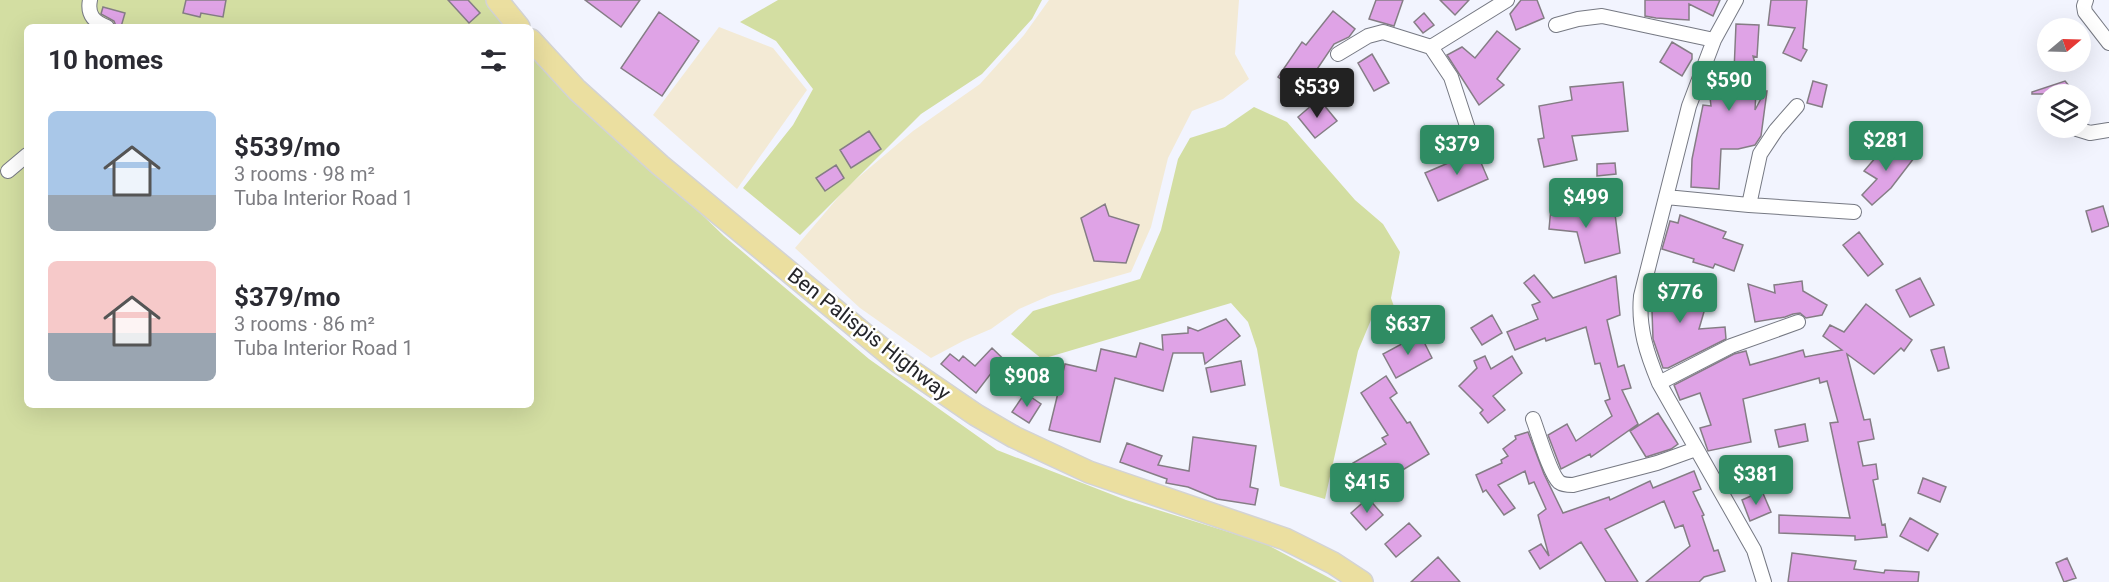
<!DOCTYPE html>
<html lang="en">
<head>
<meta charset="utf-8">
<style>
  :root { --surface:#fff; --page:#f7f7f7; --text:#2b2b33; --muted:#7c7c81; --accent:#2f8c63 }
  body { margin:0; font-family:Roboto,sans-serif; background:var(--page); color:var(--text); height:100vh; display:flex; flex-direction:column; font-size:22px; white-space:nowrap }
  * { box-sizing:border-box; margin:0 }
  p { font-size:20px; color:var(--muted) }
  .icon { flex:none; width:33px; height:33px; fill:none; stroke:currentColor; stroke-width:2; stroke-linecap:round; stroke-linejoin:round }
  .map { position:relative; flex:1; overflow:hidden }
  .sheet { position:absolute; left:24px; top:24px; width:510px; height:384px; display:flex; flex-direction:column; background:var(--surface); border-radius:9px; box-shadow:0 6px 24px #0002 }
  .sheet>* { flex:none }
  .needle { width:39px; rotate:71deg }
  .controls { position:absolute; left:2037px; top:18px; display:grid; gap:12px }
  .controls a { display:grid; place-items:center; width:54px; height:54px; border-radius:50%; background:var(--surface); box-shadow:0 6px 24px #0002; font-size:30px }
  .price { position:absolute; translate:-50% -51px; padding:0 14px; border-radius:6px; background:var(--accent); color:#fff; font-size:20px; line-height:39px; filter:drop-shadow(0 2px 3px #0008) }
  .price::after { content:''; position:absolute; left:50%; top:36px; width:18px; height:14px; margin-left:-9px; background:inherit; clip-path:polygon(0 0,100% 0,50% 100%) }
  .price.selected { background:#222; color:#fff }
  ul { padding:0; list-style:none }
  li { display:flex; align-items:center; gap:18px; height:150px; padding:0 24px }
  li span { display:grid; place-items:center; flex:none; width:168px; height:120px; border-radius:9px; color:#555 }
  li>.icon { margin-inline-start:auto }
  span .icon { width:72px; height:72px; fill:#fffc; stroke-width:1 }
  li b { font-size:26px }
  h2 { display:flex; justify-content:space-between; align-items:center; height:72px; padding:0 24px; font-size:26px }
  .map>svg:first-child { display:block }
  .industrial { fill:#f3ead5 }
  .green { fill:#d3dea2 }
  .building { fill:#dfa3e6; stroke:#857d85; stroke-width:1.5 }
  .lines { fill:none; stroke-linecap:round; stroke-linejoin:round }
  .minor-casing { stroke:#767983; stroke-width:16 }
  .primary-casing { stroke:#d3d3d4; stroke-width:24 }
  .minor { stroke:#fff; stroke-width:14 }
  .primary { stroke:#ebdfa0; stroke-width:21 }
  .labels { text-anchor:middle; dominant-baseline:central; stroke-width:5; stroke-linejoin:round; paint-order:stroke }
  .street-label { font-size:21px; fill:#242529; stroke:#fff }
</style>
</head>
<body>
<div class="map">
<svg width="2109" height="582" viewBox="0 0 2109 582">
  <rect width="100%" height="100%" fill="#f2f4fe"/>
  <!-- industrial -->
  <path class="industrial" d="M1049 0H1239L1235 54 1249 79 1223 99 1192 111 1168 158 1151 227 1131 272 1051 295 1019 309 991 329 963 341 931 358 860 308 795 248 847 187 913 131 980 84 1024 35Z
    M719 27 773 48 807 90 737 189 653 115Z"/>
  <!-- green -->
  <path class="green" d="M0 0H490L510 27H27V405H531V49L724 236 869 359 997 450 1126 500 1264 543 1337 582H0Z
    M778 0H1042L1032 19 982 74 921 114 800 235 743 188 793 125 813 89 776 41 740 22Z
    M1254 107 1287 122 1355 200 1383 224 1400 252 1391 298 1397 315 1371 320 1358 351 1325 499 1280 486 1257 349 1248 322 1231 303 1042 359 1011 334 1033 311 1140 279 1161 230 1178 159 1190 138 1225 127Z"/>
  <!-- building -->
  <path class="building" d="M186 0H226L223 17 201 13 200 17 183 13Z
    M448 0H468L480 13 469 23Z
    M585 0H640L621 27Z
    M1376 0H1403L1394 26 1369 19Z
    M1440 0H1469L1455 15Z
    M1521 0H1537L1544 18 1516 30 1510 14Z
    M1645 0H1720L1713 16 1689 4V20L1656 18 1645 16Z
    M1771 0H1807L1803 48 1807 50 1801 61 1783 53 1795 28 1768 25Z
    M103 7 125 13 121 27 116 26 114 21 101 14Z
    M1333 11 1355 29 1349 37 1334 44 1307 84 1309 87 1303 95 1278 77 1302 42 1306 45Z
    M659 12 699 41 662 96 621 68Z
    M1424 13 1434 25 1423 33 1414 22Z
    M1736 24 1759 25 1757 57 1753 56 1757 71 1755 110 1765 91H1767L1761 136 1755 145 1738 149H1721L1719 189 1691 187 1692 159 1703 105 1711 106 1708 81 1711 73 1734 71Z
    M1497 31 1520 49 1497 79 1504 85 1479 105 1447 55 1462 47 1475 58Z
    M1672 42 1692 54V59L1682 76 1660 62Z
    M1372 54 1389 83 1374 91 1358 63Z
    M1813 81 1827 85 1822 107 1807 103Z
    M2065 81 2076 94H2032V92Z
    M1623 82 1628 131 1572 136 1577 160 1544 167 1538 139 1544 138 1539 106 1572 100 1570 87Z
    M1319 99 1337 121 1315 138 1298 117Z
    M869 131 881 149 851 168 840 150Z
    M1904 148 1914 158 1891 188 1872 205 1862 195 1877 179 1864 171 1883 149Z
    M1476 151 1488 179 1438 201 1425 173Z
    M1615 163 1616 174 1597 176V164Z
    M836 165 844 178 825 191 816 178Z
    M1552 197 1575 199 1574 208 1589 206 1590 216 1615 214 1620 253 1585 263 1577 232 1549 229Z
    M1105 204 1109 216 1139 225 1126 263 1094 261 1081 218Z
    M2103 206 2109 226 2092 232 2086 211Z
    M1680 215 1726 232 1723 238 1743 245 1734 271 1715 264 1713 268 1693 262 1694 259 1662 249 1670 221 1678 223Z
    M1859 232 1883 264 1868 276 1843 245Z
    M1534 275 1553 298 1616 276 1620 315 1607 320 1618 367 1624 365 1631 388 1622 390 1638 424 1591 457 1590 454 1561 469 1548 435 1567 424 1576 441 1612 416 1605 401 1610 399 1600 363 1595 364 1586 327 1546 341 1545 338 1515 350 1507 332 1538 319 1532 305 1540 302 1524 283Z
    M1920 278 1934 305 1910 317 1896 290Z
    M1656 279 1670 283 1669 286 1708 298 1699 329 1725 327 1726 339 1668 368H1663L1653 339 1652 311 1650 310V300Z
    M1802 281 1803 291 1827 305 1822 315 1806 318 1800 313 1793 314 1785 317 1755 322 1748 284 1775 293 1774 285Z
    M1866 304 1912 340 1904 351 1901 348 1874 374 1847 354 1864 420 1870 419 1874 439 1858 442 1863 466 1876 464 1878 479 1873 480 1882 525 1885 524 1887 537 1855 540V536L1779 533V515L1850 518 1830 423 1838 422 1827 381 1820 383 1819 378 1743 399 1751 442 1708 451 1700 428 1711 425 1700 393 1680 400 1674 385 1734 354 1746 351 1750 365 1803 350 1805 357 1842 350 1823 336 1830 325 1844 332Z
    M1492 315 1502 333 1482 345 1471 328Z
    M1226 319 1240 336 1205 364 1203 353H1173L1163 391 1115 378 1100 442 1049 430 1065 364 1096 371 1101 349 1136 357 1140 343 1163 350 1162 335 1188 333V327L1198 331Z
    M1420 334 1432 358 1396 378 1383 354Z
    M1944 347 1949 368 1938 371 1931 350Z
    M992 348 1019 374 1010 386 992 372 976 393 941 364 950 354 959 361 963 356 975 366Z
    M1485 356 1491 369 1512 356 1522 373 1493 396 1505 410 1488 423 1480 413 1483 410 1459 386 1477 368 1474 361Z
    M1241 361 1245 385 1211 392 1206 368Z
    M1386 376 1397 393 1390 398 1407 423 1410 422 1429 454 1386 480 1392 490 1375 500 1353 463 1386 444 1382 438 1388 435 1361 393Z
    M1025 393 1041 404 1029 423 1012 412Z
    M1658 413 1678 444 1671 449 1646 457 1630 431Z
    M1805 424 1808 441 1779 447 1775 430Z
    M1528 432 1544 474 1563 513 1609 497 1610 500 1650 481 1653 488 1694 471 1701 489 1693 492 1704 515 1702 516 1714 551 1718 550 1725 571 1704 577 1699 582H1646L1690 546 1683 525 1675 528 1664 501 1605 529 1638 582H1606L1581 542 1540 569 1529 551 1541 544 1549 556 1538 515 1546 509 1534 482 1529 484 1525 471 1498 485 1515 508 1504 515 1486 490 1483 492 1476 475 1502 463 1501 460 1508 456 1503 449 1516 439 1515 436Z
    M1193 437 1256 446 1250 487 1258 489 1255 505 1217 499 1188 487 1166 483 1167 479 1120 462 1127 443 1162 456 1158 465 1189 471Z
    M1923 478 1946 487 1940 502 1918 493Z
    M1762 491 1771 512 1750 521 1742 500Z
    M1368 498 1383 515 1366 530 1351 513Z
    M1910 518 1938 534 1928 551 1900 536Z
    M1409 523 1421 536 1396 557 1385 544Z
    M1792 553 1856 561 1854 569 1884 573 1885 570 1919 572 1918 582H1788Z
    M1438 557 1460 582H1411Z
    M2067 558 2076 578 2064 582 2056 563Z"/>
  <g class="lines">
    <defs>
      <path id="minor" d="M90 0C87 15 94 22 107 27
        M1736 0 1714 40 1689 106 1641 296C1638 328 1647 354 1659 383L1754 550 1764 582
        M2086 0 2084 6 2085 12 2109 43
        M1556 25 1578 19 1602 16 1714 40
        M1431 47 1451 77 1469 132
        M1338 54 1368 36 1383 32 1431 47 1507 0
        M2077 129 2090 133 2109 130
        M8 171 27 155
        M1666 197 1749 205 1854 212
        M1749 205 1760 154 1776 130 1797 106
        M1659 383 1731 346 1798 322
        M1533 419C1538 432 1550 474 1559 482 1563 485 1568 485 1573 485L1657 463 1696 449"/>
      <path id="primary" d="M497 0 519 27
        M531 40 577 90 660 165 897 361 976 415 1014 437 1089 472 1285 539 1333 563 1362 582"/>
    </defs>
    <!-- minor casing -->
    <use href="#minor" class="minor-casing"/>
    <!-- primary casing -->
    <use href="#primary" class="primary-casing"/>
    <!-- minor -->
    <use href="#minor" class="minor"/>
    <!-- primary -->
    <use href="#primary" class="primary"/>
  </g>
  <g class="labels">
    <!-- street labels -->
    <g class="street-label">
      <text transform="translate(869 334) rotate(38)">Ben Palispis Highway</text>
    </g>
  </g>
</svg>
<div class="controls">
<a><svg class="needle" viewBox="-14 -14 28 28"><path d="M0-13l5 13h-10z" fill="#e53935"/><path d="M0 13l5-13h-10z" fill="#7c7c81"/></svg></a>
<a><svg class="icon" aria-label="layers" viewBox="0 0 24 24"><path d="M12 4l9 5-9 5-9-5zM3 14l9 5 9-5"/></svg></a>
</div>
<b class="price" style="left:1729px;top:112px">$590</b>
<b class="price selected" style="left:1317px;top:119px">$539</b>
<b class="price" style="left:1886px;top:172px">$281</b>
<b class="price" style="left:1457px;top:176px">$379</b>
<b class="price" style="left:1586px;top:229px">$499</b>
<b class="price" style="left:1680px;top:324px">$776</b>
<b class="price" style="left:1408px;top:356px">$637</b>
<b class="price" style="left:1027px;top:408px">$908</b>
<b class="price" style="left:1756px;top:506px">$381</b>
<b class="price" style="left:1367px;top:514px">$415</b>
<section class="sheet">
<h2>10 homes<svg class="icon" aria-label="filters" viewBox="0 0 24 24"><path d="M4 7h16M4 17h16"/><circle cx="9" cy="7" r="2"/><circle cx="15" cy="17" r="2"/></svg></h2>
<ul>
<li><span style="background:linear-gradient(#a9c7e8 70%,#9aa5b1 0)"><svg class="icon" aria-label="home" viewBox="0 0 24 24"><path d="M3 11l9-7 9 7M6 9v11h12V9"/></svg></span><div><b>$539/mo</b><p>3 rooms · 98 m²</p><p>Tuba Interior Road 1</p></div></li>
<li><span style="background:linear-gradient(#f6c9c9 60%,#9aa5b1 0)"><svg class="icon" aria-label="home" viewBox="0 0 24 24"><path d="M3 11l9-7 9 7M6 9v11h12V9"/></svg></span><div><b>$379/mo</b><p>3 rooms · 86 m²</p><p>Tuba Interior Road 1</p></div></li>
</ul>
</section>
</div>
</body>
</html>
